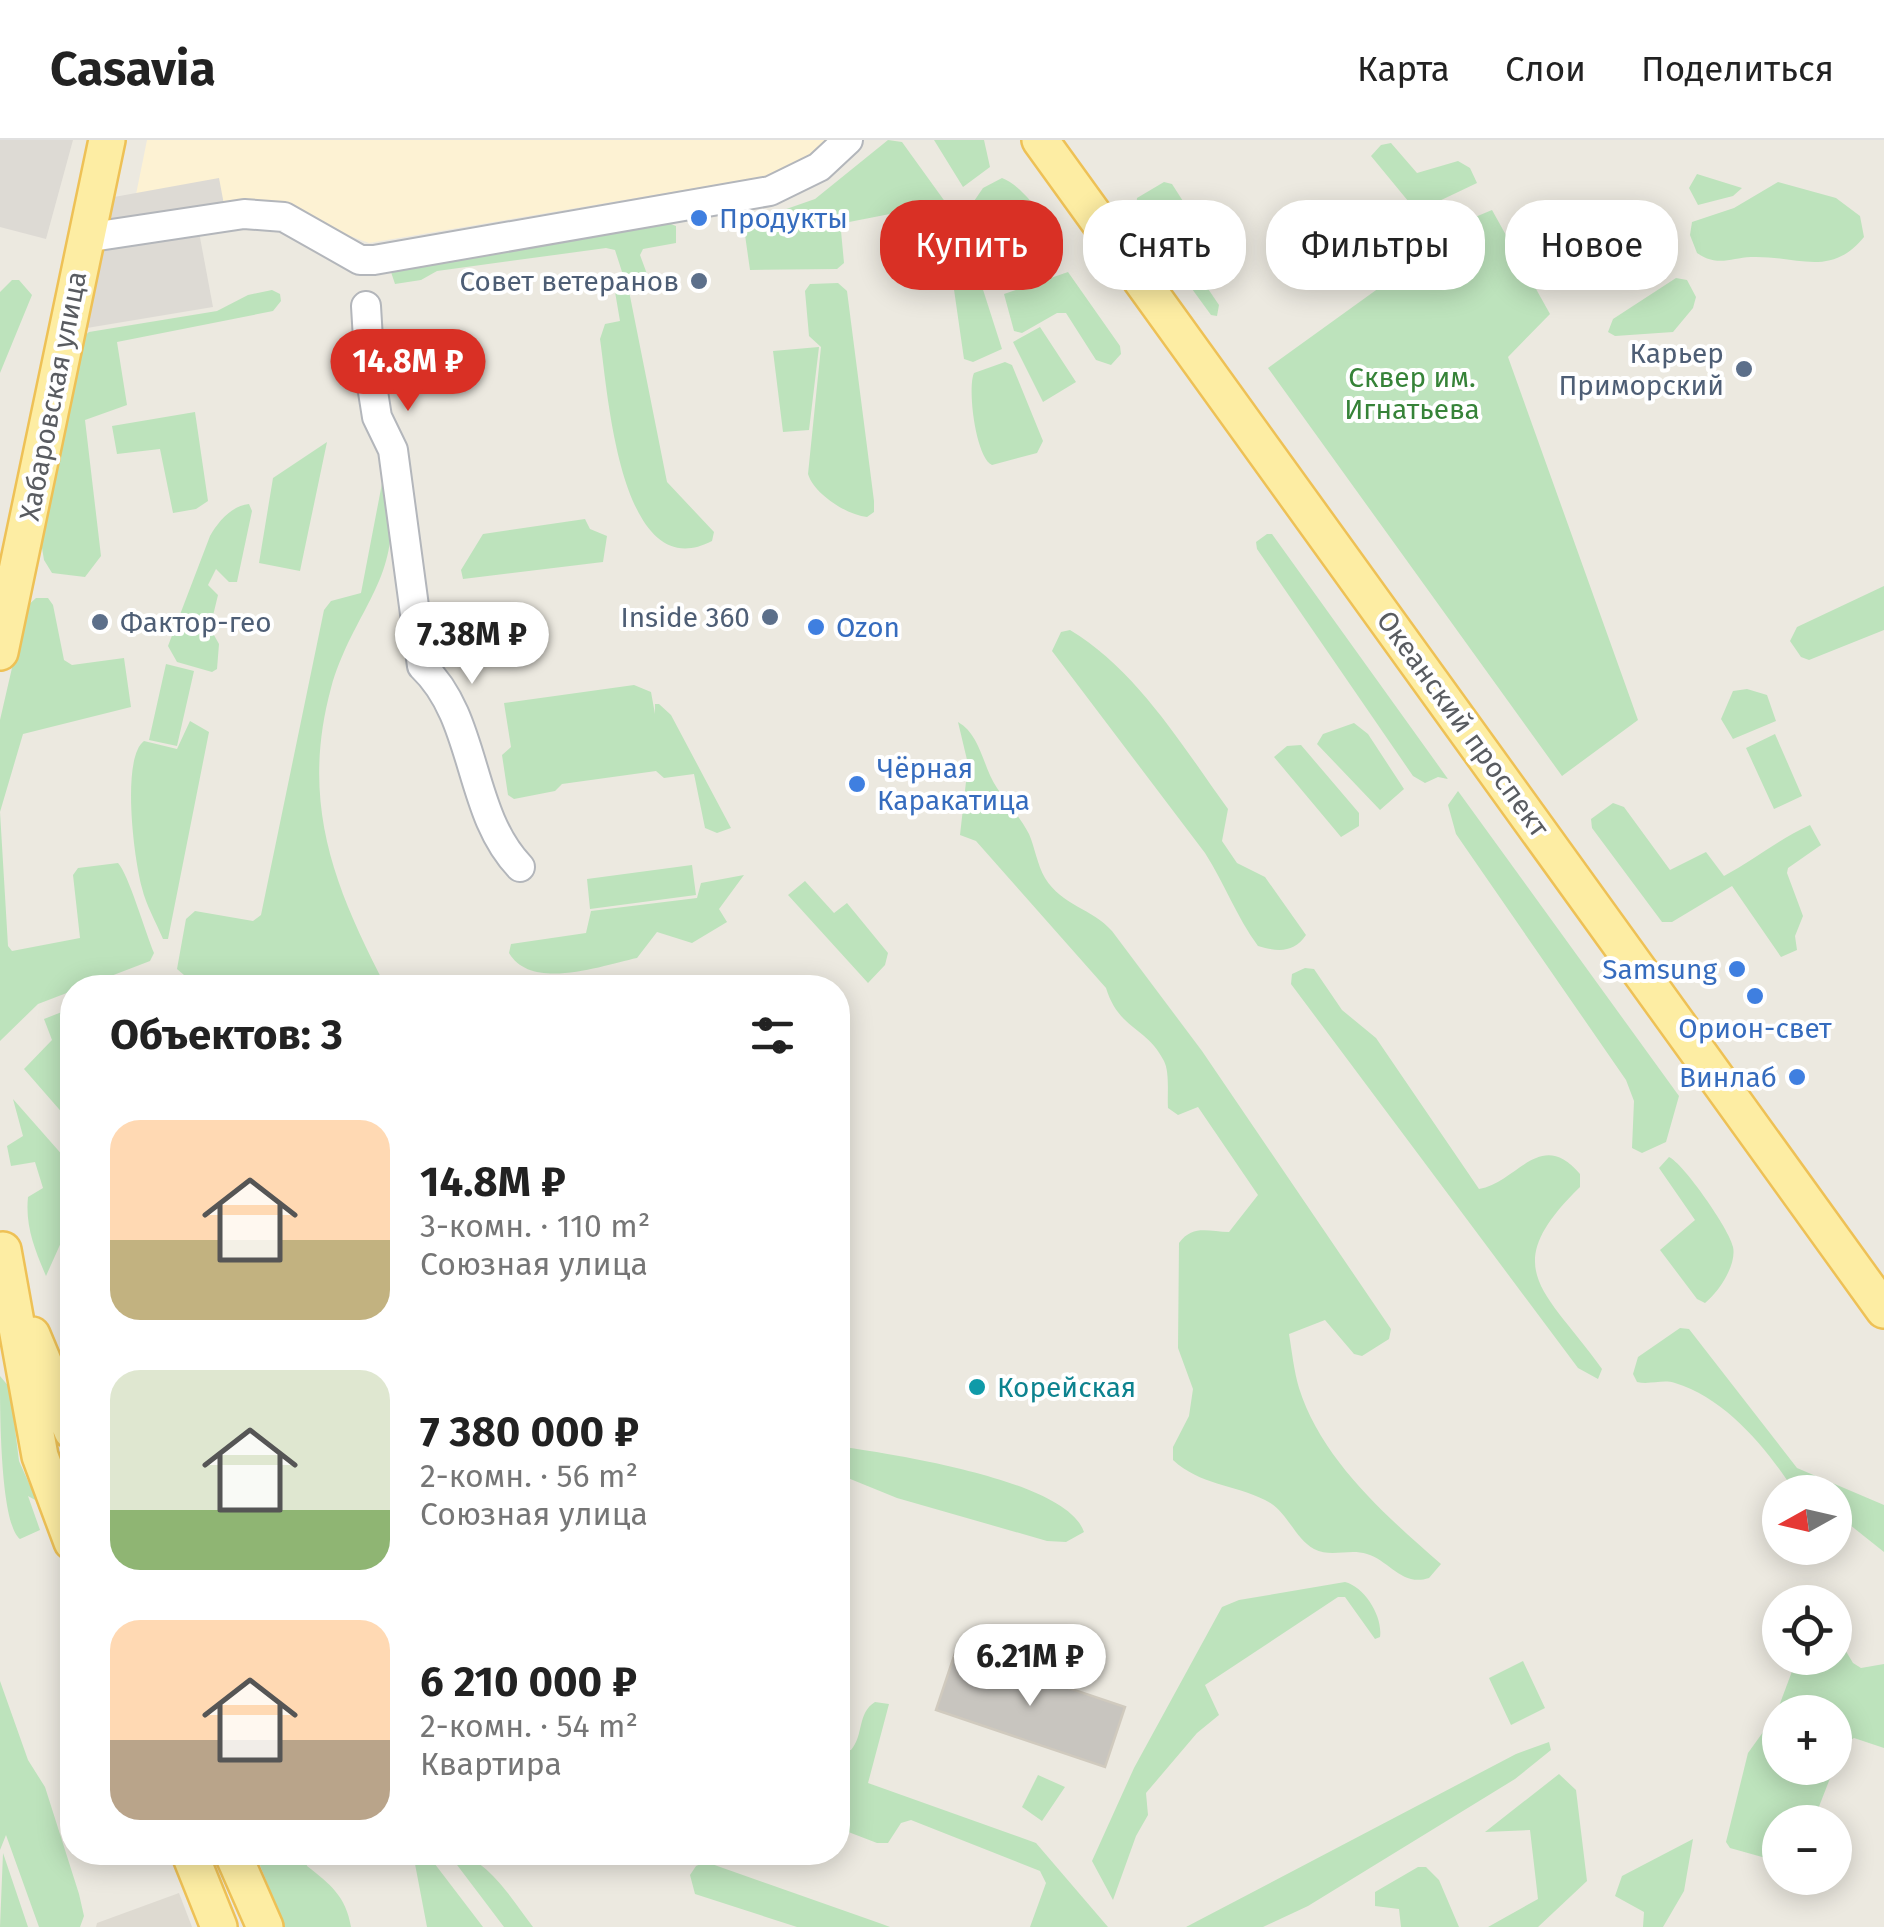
<!DOCTYPE html>
<html lang="ru">
<head>
<meta charset="utf-8">
<style>
  :root { --surface:#fff; --page:#f2f2f2; --text:#222; --muted:#767676; --line:#e0e0e0; --accent:#d93025 }
  body { margin:0; font-family:"Fira Sans",sans-serif; background:var(--page); color:var(--text); height:100vh; display:flex; flex-direction:column; font-size:38px; white-space:nowrap }
  * { box-sizing:border-box; margin:0 }
  p { font-size:32px; color:var(--muted) }
  .icon { flex:none; width:55px; height:55px; fill:none; stroke:currentColor; stroke-width:2; stroke-linecap:round; stroke-linejoin:round }
  .map { position:relative; flex:1; overflow:hidden }
  .drawer { position:absolute; left:60px; top:835px; width:790px; height:890px; display:flex; flex-direction:column; background:var(--surface); border-radius:40px; box-shadow:0 5px 25px #0003 }
  .drawer>* { flex:none }
  .banner { position:absolute; left:880px; top:60px; width:852px; height:90px; display:flex; gap:20px }
  .needle { width:65px; rotate:262deg }
  .tools { position:absolute; left:1762px; top:1335px; display:grid; gap:20px }
  .tools a { display:grid; place-items:center; width:90px; height:90px; border-radius:50%; background:var(--surface); box-shadow:0 5px 25px #0003; font-size:50px }
  .price { position:absolute; translate:-50% -85px; padding:0 22px; border-radius:35px; background:#fff; color:#222; font-size:32px; line-height:65px; filter:drop-shadow(0 2px 5px #0008) }
  .price::after { content:''; position:absolute; left:50%; top:60px; width:30px; height:22px; margin-left:-15px; background:inherit; clip-path:polygon(0 0,100% 0,50% 100%) }
  .price.active { background:var(--accent); color:#fff }
  ul { padding:0; list-style:none }
  li { display:flex; align-items:center; gap:30px; height:250px; padding:0 50px }
  li span { display:grid; place-items:center; flex:none; width:280px; height:200px; border-radius:30px; color:#555 }
  li>.icon { margin-inline-start:auto }
  span .icon { width:120px; height:120px; fill:#fffc; stroke-width:1 }
  li b { font-size:42px }
  h2 { display:flex; justify-content:space-between; align-items:center; height:120px; padding:0 50px; font-size:42px }
  .chip { padding:0 35px; border-radius:40px; background:var(--surface); box-shadow:0 5px 25px #0003; font-size:35px; line-height:90px }
  .chip.active { background:var(--accent); color:#fff }
  header { display:flex; align-items:center; gap:60px; box-sizing:border-box; height:140px; padding:0 50px; background:var(--surface); border-bottom:2px solid var(--line) }
  header strong { font-size:48px }
  nav { display:flex; gap:55px; margin-inline-start:auto; font-size:35px }
  .map>svg:first-child { display:block }
  .commercial { fill:#fdf2d3 }
  .industrial { fill:#dddad4 }
  .education { fill:#dedad1 }
  .green { fill:#bde3bc }
  .building { fill:#c8c5bf; stroke:#d0cabe; stroke-width:2.5 }
  .lines { fill:none; stroke-linecap:round; stroke-linejoin:round }
  .minor-casing { stroke:#b3b6bb; stroke-width:32 }
  .major-casing { stroke:#eec156; stroke-width:40 }
  .minor { stroke:#fff; stroke-width:28 }
  .major { stroke:#fdeda3; stroke-width:35 }
  .shop-dot { fill:#3f7fe0; stroke:#fff; stroke-width:4 }
  .service-dot { fill:#5c6f8a; stroke:#fff; stroke-width:4 }
  .culture-dot { fill:#0f9aa8; stroke:#fff; stroke-width:4 }
  .labels { text-anchor:middle; dominant-baseline:central; stroke-width:8; stroke-linejoin:round; paint-order:stroke }
  .shop-label { font-size:28px; fill:#366cbe; stroke:#fff; text-anchor:start }
  .service-label { font-size:28px; fill:#4e5e75; stroke:#fff; text-anchor:end }
  .park-label { font-size:28px; fill:#368338; stroke:#fff }
  .street-label { font-size:28px; fill:#595c61; stroke:#fff }
  .culture-label { font-size:28px; fill:#0d838f; stroke:#fff; text-anchor:start }
</style>
</head>
<body>
<header>
<strong>Casavia</strong>
<nav><a>Карта</a><a>Слои</a><a>Поделиться</a></nav>
</header>
<div class="map">
<svg width="1884" height="1787" viewBox="0 0 1884 1787">
  <rect width="100%" height="100%" fill="#ece9e0"/>
  <!-- commercial -->
  <path class="commercial" d="M147 0H842L814 28 369 103 268 66 129 89Z"/>
  <!-- industrial -->
  <path class="industrial" d="M0 0H73L46 99 0 87Z
    M219 38 225 70 196 76 213 167 87 188 114 57Z"/>
  <!-- education -->
  <path class="education" d="M179 1753 192 1787H96L97 1783Z"/>
  <!-- green -->
  <path class="green" d="M888 0 902 2 946 63 844 83 841 91 844 123 837 129 750 130 744 88 755 80 815 59Z
    M934 0H984L990 27 963 47Z
    M1391 3 1417 33 1458 21 1470 28 1477 43 1435 63 1413 67 1371 16 1381 5Z
    M1697 34 1742 48 1733 56 1698 65 1689 48Z
    M1002 38C1025 46 1056 92 1062 115 1046 131 1013 149 992 133L970 67 983 48Z
    M1164 42 1172 44 1213 108 1196 131 1219 165 1217 176 1211 175 1136 72 1137 58Z
    M1778 42 1836 58 1860 76 1864 97C1830 139 1796 115 1751 117 1731 118 1717 127 1697 113L1690 95 1692 82 1734 68Z
    M1492 70 1550 174 1508 217 1638 580 1562 636 1268 228 1415 122 1413 103Z
    M956 78 962 84 1002 209 973 222 964 219 945 87Z
    M663 81 676 86V103L643 109 640 115 647 134 627 141 667 342 714 392 712 401C620 449 608 251 600 199L605 184 620 181 614 146 623 135 615 110 606 108 437 131 421 140 395 144 390 129Z
    M1068 132 1120 206 1121 214 1111 225 1096 220 1066 173H1057L1022 193 1014 191 1004 154Z
    M1676 138 1687 140 1696 157 1693 168 1673 192 1615 196 1608 192 1613 179Z
    M12 140H19L32 155 0 233V152Z
    M838 143 847 151 874 361V372L867 377C847 375 814 354 808 334L821 207 809 196 805 151 810 144Z
    M272 150 280 154 281 161 273 171 117 202 127 265 85 280 101 416 85 437 52 433 44 420 40 396 73 205 89 192 217 171 248 155Z
    M1040 187 1076 242 1043 262 1013 202Z
    M819 207 809 290 783 292 773 211Z
    M1005 222 1012 225 1043 301 1037 313 992 325C976 318 967 249 974 233Z
    M195 272 208 361 196 369 173 373 160 309 117 314 112 286Z
    M327 302 300 431 259 423 273 338Z
    M384 333C411 434 355 463 331 548 300 663 334 747 386 847H349L342 842 328 848 198 847 177 829 186 779 195 771 253 781 261 775 324 470 331 461 361 453Z
    M249 364 252 371 237 442H229L216 429 208 445 218 455 210 488 219 504 217 529 212 532 177 522 168 506 210 396C218 382 231 366 249 364Z
    M585 379 590 389 607 396 603 422 463 439 461 430 483 394Z
    M1267 394H1272L1448 639 1438 637 1425 643 1413 636 1257 409 1256 402Z
    M1884 446V490L1809 520 1801 517 1790 501 1797 487Z
    M36 458H48L53 465 64 520 72 525 124 518 131 567 23 594 0 672 8 806 12 811 80 798 73 735 78 728 118 723C128 733 146 794 154 813L150 821 38 864 0 901V580L26 467Z
    M1070 490C1137 530 1183 607 1228 669L1222 701 1237 723 1265 737 1306 795C1294 813 1278 812 1258 806 1236 776 1225 744 1205 713L1052 511 1061 492Z
    M166 524 194 531 177 606 149 600Z
    M634 545 651 552 655 574V564H659L671 575 731 688 717 693 705 688 694 634 664 638 656 631 562 644 555 651 514 659 508 655 502 615 511 607 504 563Z
    M1747 549 1767 555 1776 581 1733 599 1721 579 1733 551Z
    M190 581 209 592 168 799H163C156 782 146 765 142 748 134 720 121 618 144 601L177 609Z
    M958 582C981 595 983 628 997 648 1007 663 1021 678 1029 694 1035 708 1037 724 1045 738 1062 766 1092 768 1112 791L1202 911 1391 1189 1389 1199 1362 1216 1354 1214 1325 1180 1289 1194C1292 1212 1294 1231 1299 1248 1321 1319 1387 1377 1441 1424L1429 1438C1402 1447 1390 1421 1367 1414 1349 1408 1332 1418 1314 1409 1294 1398 1287 1370 1265 1360 1233 1344 1200 1345 1173 1320V1307L1189 1276 1193 1249 1178 1208 1179 1103C1193 1084 1209 1092 1229 1092L1258 1055 1198 967 1178 975 1168 968C1167 955 1170 933 1164 921 1146 886 1119 890 1106 848L976 701 960 695 968 624Z
    M1354 583 1368 594 1404 649 1380 670 1317 604 1323 594Z
    M1775 594 1802 656 1774 669 1746 608Z
    M1301 605 1359 673V686L1341 697 1274 617 1287 606Z
    M1458 651 1679 956 1666 1002 1642 1013 1632 1008 1634 961 1626 940 1456 694 1448 665Z
    M1613 663 1624 667 1670 730 1706 712 1724 736C1754 720 1779 699 1810 685L1821 705 1788 728 1787 733 1803 776 1795 796 1797 810 1781 817 1732 746 1672 782H1662L1592 688 1591 679Z
    M692 725 696 755 590 769 587 739Z
    M744 735 719 769 727 782 692 803 657 792 637 818C603 825 532 852 509 813L511 804 586 793 591 771 697 758 701 743Z
    M805 741 834 773 847 763 888 813 885 825 868 843 788 755Z
    M1305 828 1314 829 1342 870 1376 898 1479 1049C1517 1043 1540 987 1580 1034V1047C1496 1129 1545 1149 1602 1229L1598 1239 1578 1228 1291 844 1292 834Z
    M72 868V984L24 929 52 900 44 879Z
    M13 959 72 1026V1078L46 1136C35 1110 25 1086 28 1057L43 1048 35 1022 11 1026 7 1006 23 996Z
    M1669 1017C1683 1023 1730 1090 1733 1107 1737 1125 1718 1153 1705 1163L1697 1159 1660 1110 1695 1080 1659 1028Z
    M1680 1188 1689 1189 1797 1328 1884 1365V1412L1835 1373V1352H1795C1767 1309 1727 1259 1675 1243 1663 1239 1650 1245 1637 1242L1633 1234 1638 1217Z
    M0 1236 10 1248 19 1321 37 1361 28 1356 40 1390 20 1399C0 1384 0 1269 0 1236Z
    M838 1306C889 1314 1066 1339 1084 1392L1066 1402 1047 1401 897 1358 838 1334Z
    M1345 1442C1365 1447 1383 1477 1380 1497L1375 1499 1345 1457H1338L1205 1545 1219 1575 1197 1593 1146 1653 1148 1675 1136 1696 1113 1760 1092 1721 1134 1628 1222 1467 1239 1460Z
    M1835 1493 1853 1523 1861 1528 1884 1524V1608L1854 1598 1842 1605 1835 1624V1572H1780V1628H1834L1813 1682H1780V1722L1730 1708 1726 1702 1748 1613 1776 1574 1797 1518H1835Z
    M1523 1521 1545 1568 1511 1585 1489 1538Z
    M0 1541 28 1620 45 1647 79 1754 84 1776 80 1787H39L6 1695 0 1710Z
    M875 1562 889 1564 868 1643 1036 1703 1108 1787H1030L1046 1743 1040 1731 911 1680 901 1683 888 1703H877L838 1688V1610H851C864 1595 857 1573 875 1562Z
    M1549 1602 1551 1610 1515 1639 1308 1766 1263 1787H1186L1516 1614Z
    M1559 1634 1576 1650 1587 1741 1538 1787H1488L1538 1759 1530 1690 1485 1692Z
    M1038 1635 1065 1647 1042 1681 1022 1667Z
    M1693 1699 1684 1751 1663 1787H1643L1644 1772 1615 1756 1622 1736Z
    M3 1713 28 1787H0Z
    M255 1713H305L307 1726C330 1744 346 1756 351 1787H285Z
    M448 1713C485 1712 512 1760 533 1787H504Z
    M424 1714 428 1715 483 1787H427L415 1724Z
    M706 1722 882 1784 890 1787H797L695 1754 690 1735 696 1726Z
    M1418 1727H1426L1439 1740 1459 1787H1401L1399 1769 1375 1766V1752Z"/>
  <!-- building -->
  <path class="building" d="M956 1510 1125 1567 1105 1627 936 1570Z"/>
  <g class="lines">
    <defs>
      <path id="minor" d="M85 98 244 74 284 77 360 120H374L770 51 819 27 848 0
        M366 166 370 233 377 277 393 310 422 526C478 579 467 672 520 727"/>
      <path id="major" d="M1040 0 1884 1170
        M0 512 107 0
        M3 1110 40 1316 72 1402
        M32 1195 72 1291
        M189 1712 219 1787
        M232 1712 265 1787"/>
    </defs>
    <!-- minor casing -->
    <use href="#minor" class="minor-casing"/>
    <!-- major casing -->
    <use href="#major" class="major-casing"/>
    <!-- minor -->
    <use href="#minor" class="minor"/>
    <!-- major -->
    <use href="#major" class="major"/>
  </g>
  <!-- markers -->
  <g class="shop-dot">
    <circle cx="699" cy="78" r="10"/>
    <circle cx="816" cy="487" r="10"/>
    <circle cx="857" cy="644" r="10"/>
    <circle cx="1737" cy="829" r="10"/>
    <circle cx="1755" cy="856" r="10"/>
    <circle cx="1797" cy="937" r="10"/>
  </g>
  <g class="service-dot">
    <circle cx="699" cy="141" r="10"/>
    <circle cx="1744" cy="229" r="10"/>
    <circle cx="770" cy="477" r="10"/>
    <circle cx="100" cy="482" r="10"/>
  </g>
  <circle class="culture-dot" cx="977" cy="1247" r="10"/>
  <g class="labels">
    <!-- shop labels -->
    <g class="shop-label">
      <text x="719" y="78">Продукты</text>
      <text x="836" y="487">Ozon</text>
      <text x="877" y="628">Чёрная<tspan x="877" dy="32">Каракатица</tspan></text>
      <text x="1717" y="829" text-anchor="end">Samsung</text>
      <text x="1755" y="888" text-anchor="middle">Орион-свет</text>
      <text x="1777" y="937" text-anchor="end">Винлаб</text>
    </g>
    <!-- service labels -->
    <g class="service-label">
      <text x="679" y="141">Совет ветеранов</text>
      <text x="1724" y="213">Карьер<tspan x="1724" dy="32">Приморский</tspan></text>
      <text x="750" y="477">Inside 360</text>
      <text x="120" y="482" text-anchor="start">Фактор-гео</text>
    </g>
    <!-- park labels -->
    <g class="park-label">
      <text x="1412" y="237">Cквер им.<tspan x="1412" dy="32">Игнатьева</tspan></text>
    </g>
    <!-- street labels -->
    <g class="street-label">
      <text transform="translate(53 256) rotate(-79)">Хабаровская улица</text>
      <text transform="translate(1463 584) rotate(54)">Океанский проспект</text>
    </g>
    <!-- culture labels -->
    <g class="culture-label">
      <text x="997" y="1247">Корейская</text>
    </g>
  </g>
</svg>
<div class="tools">
<a><svg class="needle" viewBox="-14 -14 28 28"><path d="M0-13l5 13h-10z" fill="#e53935"/><path d="M0 13l5-13h-10z" fill="#767676"/></svg></a>
<a><svg class="icon" aria-label="locate" viewBox="0 0 24 24"><circle cx="12" cy="12" r="6"/><path d="M12 2v4M12 18v4M2 12h4M18 12h4"/></svg></a>
<a>+</a>
<a>−</a>
</div>
<b class="price active" style="left:408px;top:274px">14.8M ₽</b>
<b class="price" style="left:472px;top:547px">7.38M ₽</b>
<b class="price" style="left:1030px;top:1569px">6.21M ₽</b>
<div class="banner">
<a class="chip active">Купить</a>
<a class="chip">Снять</a>
<a class="chip">Фильтры</a>
<a class="chip">Новое</a>
</div>
<section class="drawer">
<h2>Объектов: 3<svg class="icon" aria-label="filters" viewBox="0 0 24 24"><path d="M4 7h16M4 17h16"/><circle cx="9" cy="7" r="2"/><circle cx="15" cy="17" r="2"/></svg></h2>
<ul>
<li><span style="background:linear-gradient(#ffd9b3 60%,#c2b280 0)"><svg class="icon" aria-label="home" viewBox="0 0 24 24"><path d="M3 11l9-7 9 7M6 9v11h12V9"/></svg></span><div><b>14.8M ₽</b><p>3-комн. · 110 m²</p><p>Союзная улица</p></div></li>
<li><span style="background:linear-gradient(#dfe7d0 70%,#8fb573 0)"><svg class="icon" aria-label="home" viewBox="0 0 24 24"><path d="M3 11l9-7 9 7M6 9v11h12V9"/></svg></span><div><b>7 380 000 ₽</b><p>2-комн. · 56 m²</p><p>Союзная улица</p></div></li>
<li><span style="background:linear-gradient(#ffd9b3 60%,#b9a48a 0)"><svg class="icon" aria-label="home" viewBox="0 0 24 24"><path d="M3 11l9-7 9 7M6 9v11h12V9"/></svg></span><div><b>6 210 000 ₽</b><p>2-комн. · 54 m²</p><p>Квартира</p></div></li>
</ul>
</section>
</div>
</body>
</html>
